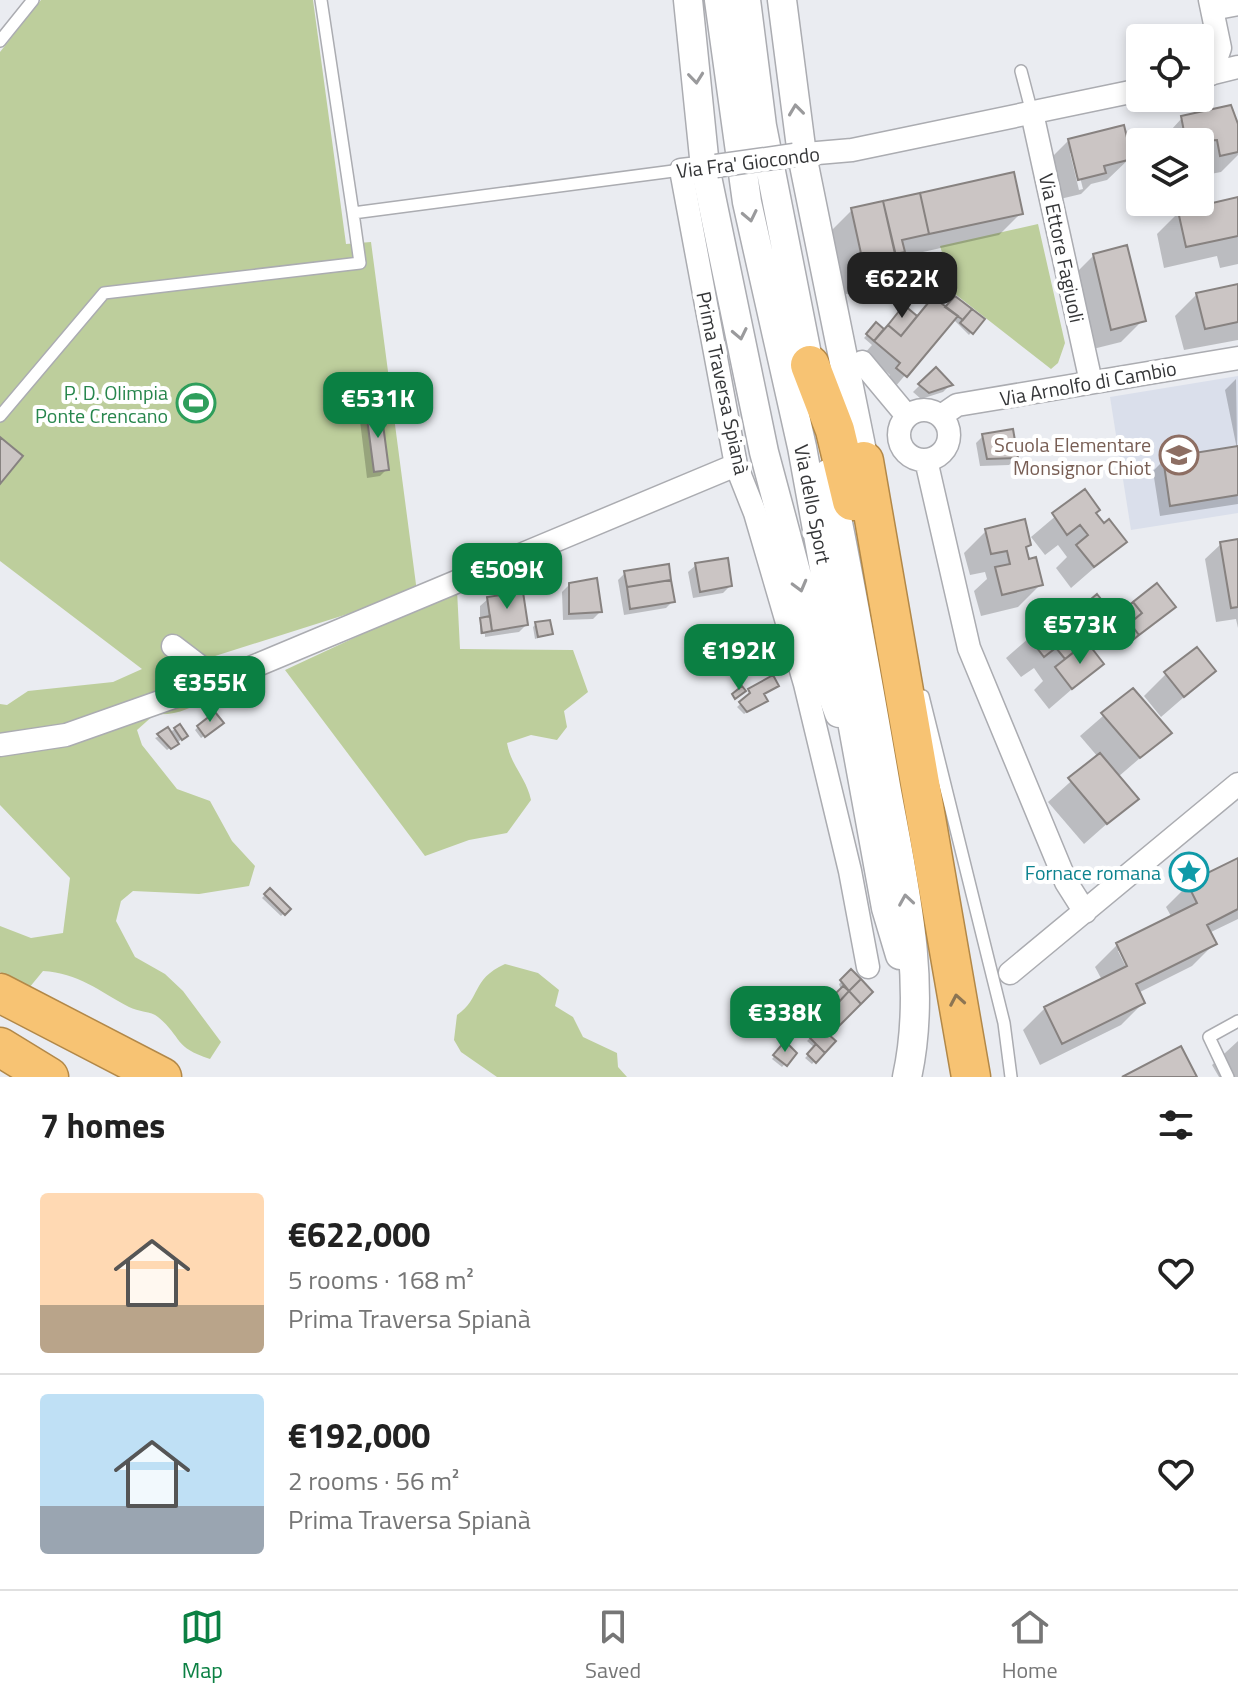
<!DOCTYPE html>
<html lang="en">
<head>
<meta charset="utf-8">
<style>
  :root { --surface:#fff; --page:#f6f6f6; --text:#222; --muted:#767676; --line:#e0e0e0; --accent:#0b8043 }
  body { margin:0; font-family:"Titillium Web",sans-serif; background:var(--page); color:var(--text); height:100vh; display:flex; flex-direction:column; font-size:30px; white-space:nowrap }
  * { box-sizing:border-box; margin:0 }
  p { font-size:26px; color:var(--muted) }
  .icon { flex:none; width:44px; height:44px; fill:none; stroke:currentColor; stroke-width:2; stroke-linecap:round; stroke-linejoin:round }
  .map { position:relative; height:1077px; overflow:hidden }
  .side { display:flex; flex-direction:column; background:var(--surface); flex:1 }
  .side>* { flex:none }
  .fabs { position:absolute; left:1126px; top:24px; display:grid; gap:16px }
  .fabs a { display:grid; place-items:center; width:88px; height:88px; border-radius:8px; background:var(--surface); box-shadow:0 4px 12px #0003; font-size:40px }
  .price { position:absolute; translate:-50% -68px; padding:0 18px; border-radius:16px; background:var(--accent); color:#fff; font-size:26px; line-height:52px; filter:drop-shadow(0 2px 4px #0008) }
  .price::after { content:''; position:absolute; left:50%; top:48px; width:24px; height:18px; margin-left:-12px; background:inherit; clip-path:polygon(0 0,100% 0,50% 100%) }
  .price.on { background:#222; color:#fff }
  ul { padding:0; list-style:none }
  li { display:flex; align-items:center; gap:24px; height:200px; padding:0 40px }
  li+li { border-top:2px solid var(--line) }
  li span { display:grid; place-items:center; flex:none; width:224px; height:160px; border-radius:8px; color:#555 }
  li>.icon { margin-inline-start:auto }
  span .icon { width:96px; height:96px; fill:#fffc; stroke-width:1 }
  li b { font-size:34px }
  h2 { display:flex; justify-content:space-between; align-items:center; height:96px; padding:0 40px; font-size:34px }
  .tab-bar { display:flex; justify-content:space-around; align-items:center; height:112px; border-top:2px solid var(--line); background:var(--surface); font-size:22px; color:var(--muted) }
  .tab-bar a { display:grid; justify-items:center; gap:4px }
  .tab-bar .on { color:var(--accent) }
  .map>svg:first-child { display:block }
  .built { fill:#dadfeb }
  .green { fill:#bdce9c }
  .shadow { fill:#0003; fill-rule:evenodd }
  .building { fill:#cbc5c4; stroke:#878280; stroke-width:2 }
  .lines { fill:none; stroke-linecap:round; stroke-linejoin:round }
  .service-casing { stroke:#abacb1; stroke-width:14 }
  .minor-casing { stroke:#abacb1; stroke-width:25 }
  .tertiary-casing { stroke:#abacb1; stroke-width:31 }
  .trunk-casing { stroke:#b28848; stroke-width:41 }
  .service { stroke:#fff; stroke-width:11 }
  .minor { stroke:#fff; stroke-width:22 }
  .tertiary { stroke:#fff; stroke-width:28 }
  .trunk { stroke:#f7c373; stroke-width:38 }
  .minor-bridge-casing { stroke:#abacb1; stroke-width:25; stroke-linecap:butt }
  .minor-bridge { stroke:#fff; stroke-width:22 }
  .oneway { stroke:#9a9a9c }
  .oneway2 { stroke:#8c7553 }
  .labels { text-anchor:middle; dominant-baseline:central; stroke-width:8; stroke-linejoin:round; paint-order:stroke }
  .street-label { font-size:20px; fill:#353638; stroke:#fff }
  .leisure-label { font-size:20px; fill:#27864d; stroke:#fff; text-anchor:end }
  .education-label { font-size:20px; fill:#785e54; stroke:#fff; text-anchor:end }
  .culture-label { font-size:20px; fill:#0d838f; stroke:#fff; text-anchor:end }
</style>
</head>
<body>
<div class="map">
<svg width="1238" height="1077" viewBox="0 0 1238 1077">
  <rect width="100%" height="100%" fill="#eaecf1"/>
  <!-- built -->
  <path class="built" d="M1238 376V513L1131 530 1110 397Z"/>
  <!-- green -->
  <path class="green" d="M41 0H313L346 244 371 242 417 592 190 664 209 697C193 708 175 716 155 714L137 730 142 745 177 789 210 801 232 841 255 866 249 886 199 894 133 891 121 901 116 921 135 957 165 974 183 991 221 1042 210 1059C173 1047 183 1038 158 1017 151 1011 138 1012 129 1007 99 991 78 973 43 971L29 988 0 972V926L31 938 63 933 70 878 0 805V704L7 705 28 691 113 682 142 669 0 561V52Z
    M1038 224 1065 343 1058 363 1051 369 955 294 940 246Z
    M457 590 460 649 573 650 588 692 564 711 567 727 557 740 531 735 507 743C511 766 526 777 531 800L507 833 469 840 425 856 285 670Z
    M505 964 538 973 559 990 555 1006 573 1017 583 1037 617 1053 618 1067 627 1077H497L461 1052 454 1040 457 1015C482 998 470 980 505 964Z"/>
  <!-- shadow -->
  <path class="shadow" d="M1182 118 1238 126V155L1221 172 1200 176V142H1160Z
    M1069 140 1130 158 1107 180 1091 184 1081 194 1056 200 1047 162ZM1070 153H1074L1083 189 1079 190Z
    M1238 199V264L1220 268 1217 256 1164 268 1157 234 1179 212Z
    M852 210 1021 213 999 235 905 256 864 290 834 297 822 240Z
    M1094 255 1143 320 1121 342 1089 350 1072 277Z
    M1238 286V340L1184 350 1175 316 1197 294Z
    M933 300 945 309 982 319 969 335 953 319 895 387 886 380 890 375 865 353 872 345 864 338 876 325 901 339 904 308 916 318Z
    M936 369 950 385 943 392 921 399 913 392Z
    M1236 379 1238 504 1160 516 1153 471 1164 460 1237 449 1225 390Z
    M367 413 387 469 380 476 367 478 360 421Z
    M983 436 1016 458 1009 465 980 466 976 443Z
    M1084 492 1094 514 1124 542 1071 588 1056 568 1067 557 1058 545 1045 555 1031 537Z
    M986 531 1029 545 1025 549 1028 561 1040 585 1018 607 981 616 974 591 987 579 985 572 970 575 964 553Z
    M1238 541V628L1236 619 1216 622 1205 559 1221 544Z
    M696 565 730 586 723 593 693 598 688 572Z
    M625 573 673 601 666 608 624 615 618 580Z
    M570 584 600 612 593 619 563 620 562 592Z
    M488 599 526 625 519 632 485 637V634H480V606Z
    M1135 603 1131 640 1125 644 1109 624Z
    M1058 613 1081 649 1101 664 1049 709 1034 690 1043 681 1034 668 1021 677 1006 658Z
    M536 624 551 633 535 639 533 627Z
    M746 654 770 667 759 674 743 657Z
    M1214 671 1161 717 1144 696 1166 674Z
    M749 690 762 695V703L744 714 737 707 748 697Z
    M1133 690 1169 733 1118 777 1136 798 1084 844 1048 802 1098 757 1080 736Z
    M218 726 201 738 195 730 198 727Z
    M176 729 182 739 167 750 155 738Z
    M1238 860V919L1209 933 1214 944 1192 966 1138 993 1143 1003 1121 1025 1040 1065 1023 1030 1045 1008 1102 980 1095 967 1117 945 1172 918 1166 907 1188 885ZM1118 951H1122L1133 974 1130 975Z
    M270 890 288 909 281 916 262 898Z
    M851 972 871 992 827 1035 833 1041 812 1064 805 1058 815 1048 807 1041 818 1030 810 1023 841 990 839 984Z
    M1238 1041V1077H1219L1212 1065Z
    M785 1044 795 1053 782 1067 772 1059Z"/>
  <!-- building -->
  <path class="building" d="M1231 105 1238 124V152L1220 156 1217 140 1186 142 1181 116Z
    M1124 125 1132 159 1104 166 1106 173 1078 180 1068 139Z
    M1014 172 1023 214 929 234 920 193Z
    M920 193 929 234 902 240 905 252 895 254 883 201Z
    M1238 197V236L1186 247 1178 211Z
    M883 201 897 260 864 267 851 208Z
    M1127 245 1146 321 1111 330 1093 254Z
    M1238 284V322L1205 329 1196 293Z
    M955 296 972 309 963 320 945 307Z
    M933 297 958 316 907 377 896 368 900 363 874 341 888 325 901 336Z
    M904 305 917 316 901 336 888 325Z
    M972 309 985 319 973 334 960 323Z
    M876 322 884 329 874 341 866 334Z
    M936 367 953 385 929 393 918 384Z
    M381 409 389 470 374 472 366 411Z
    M1013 429 1018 458 987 459 982 434Z
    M0 437 23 456 0 484Z
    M1238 446V495L1170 506 1163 458Z
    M1085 489 1100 510 1096 513 1104 523 1109 519 1127 542 1094 567 1076 545 1088 535 1080 525 1067 535 1052 513Z
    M1025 519 1031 545 1026 547 1029 559 1036 557 1043 585 1002 595 995 567 1010 564 1007 551 991 554 985 529Z
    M1238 539V607L1231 608 1220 542Z
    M728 558 732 586 700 592 695 563Z
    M669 564 671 580 627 587 624 571Z
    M597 578 602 612 569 614V583Z
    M671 580 675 602 630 609 627 587Z
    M1157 583 1176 607 1139 635 1130 623 1142 613 1133 602Z
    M523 592 528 625 492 631 487 597Z
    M1097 594 1101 599 1094 605 1090 600Z
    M1133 602 1142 613 1130 623 1121 612Z
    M1059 610 1076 632 1044 657 1027 635Z
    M1121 612 1130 623 1120 631 1111 620Z
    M490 616 492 631 482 633 480 618Z
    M550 620 553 634 538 637 535 622Z
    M1130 623 1139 635 1129 643 1120 631Z
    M772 635 779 646 752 664 744 653Z
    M1073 635 1081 646 1065 659 1056 648Z
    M1087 642 1104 664 1072 689 1055 667Z
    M1197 647 1216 671 1184 697 1164 672Z
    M768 653 775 664 762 673 755 661Z
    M773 675 779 686 764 694 768 701 747 712 739 702 750 693 748 689Z
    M742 686 746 691 735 699 732 694Z
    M1133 688 1172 733 1140 758 1101 713Z
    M215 712 224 723 205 737 197 726Z
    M180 724 188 736 182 740 174 728Z
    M168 727 179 744 171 749 157 734Z
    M1100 753 1139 799 1107 824 1068 778Z
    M1238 858V909L1207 925 1217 944 1136 984 1145 1003 1062 1044 1044 1007 1127 966 1116 943 1197 903 1187 883Z
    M270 888 291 909 285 915 264 894Z
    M851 969 861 979 849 991 840 980Z
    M861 979 873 992 861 1004 849 991Z
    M843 986 849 991 838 1003 832 997Z
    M849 991 861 1004 837 1028 819 1010 832 997 838 1003Z
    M819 1010 830 1020 822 1028 812 1019Z
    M819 1026 836 1041 825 1053 809 1037Z
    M785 1041 797 1053 787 1066 773 1055Z
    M816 1044 825 1053 816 1063 807 1054Z
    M1181 1046 1197 1077H1122Z"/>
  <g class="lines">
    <defs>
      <path id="service" d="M321 0 353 213 681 170
        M0 41 33 0
        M1021 71 1032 113
        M0 416 104 293 360 263 353 213
        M923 696 1004 1023 1011 1077
        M1228 1077 1209 1037 1238 1021"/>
      <path id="minor" d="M1210 0 1220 48 1211 74
        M1212 9 1238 4
        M1201 76 1238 67
        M1032 113 1091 382
        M794 155 852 150 1140 90
        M716 166 681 170 736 465 755 513 805 684 850 871 868 967
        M862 362 907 416
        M899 435a25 25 0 1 1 50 0a25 25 0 1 1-50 0Z
        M941 416 957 405 1238 358
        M926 460 969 648 1066 882 1085 912
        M173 646 219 681
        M0 745 66 735 219 681 736 465
        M1010 973 1238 784"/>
      <path id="tertiary" d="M688 0 705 167 764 452 820 662 839 713
        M719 0 747 202 802 447 886 908 900 955
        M746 0 762 126 813 385
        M782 0 802 155 864 461
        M828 474C850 578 868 681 886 786 903 880 928 982 907 1077"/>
      <path id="trunk" d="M810 365 835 430 852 501
        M864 461 971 1077
        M0 993 162 1077
        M0 1047 49 1077"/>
    </defs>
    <!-- service casing -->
    <use href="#service" class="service-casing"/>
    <!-- minor casing -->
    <use href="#minor" class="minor-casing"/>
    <!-- tertiary casing -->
    <use href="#tertiary" class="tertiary-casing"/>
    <!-- trunk casing -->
    <use href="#trunk" class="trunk-casing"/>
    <!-- service -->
    <use href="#service" class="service"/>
    <!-- minor -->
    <use href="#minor" class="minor"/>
    <!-- tertiary -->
    <use href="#tertiary" class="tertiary"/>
    <!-- trunk -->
    <use href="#trunk" class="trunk"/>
    <defs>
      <path id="minor-bridge" d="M716 166 794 155"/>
    </defs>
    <!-- minor-bridge casing -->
    <use href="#minor-bridge" class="minor-bridge-casing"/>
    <!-- minor-bridge -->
    <use href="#minor-bridge" class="minor-bridge"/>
  </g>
  <!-- one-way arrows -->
  <defs><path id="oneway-chevron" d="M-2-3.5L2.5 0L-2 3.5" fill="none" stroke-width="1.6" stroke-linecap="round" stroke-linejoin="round" transform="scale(2)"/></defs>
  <g class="oneway">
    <use href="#oneway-chevron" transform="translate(696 78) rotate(84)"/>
    <use href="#oneway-chevron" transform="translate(796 110) rotate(-97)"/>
    <use href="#oneway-chevron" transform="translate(750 216) rotate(78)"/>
    <use href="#oneway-chevron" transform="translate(740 334) rotate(78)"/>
    <use href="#oneway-chevron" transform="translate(800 586) rotate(75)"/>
    <use href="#oneway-chevron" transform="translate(906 900) rotate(-99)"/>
  </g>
  <use class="oneway2" href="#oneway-chevron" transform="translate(957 1000) rotate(-100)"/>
  <!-- icons -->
  <defs>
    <symbol id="stadium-ring" viewBox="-11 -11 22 22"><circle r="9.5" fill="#fff" stroke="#2e9e5b" stroke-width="1.5"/><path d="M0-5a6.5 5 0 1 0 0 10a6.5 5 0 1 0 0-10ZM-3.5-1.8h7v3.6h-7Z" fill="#2e9e5b"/></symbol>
    <symbol id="school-ring" viewBox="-11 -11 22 22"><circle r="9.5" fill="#fff" stroke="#8d6e63" stroke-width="1.5"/><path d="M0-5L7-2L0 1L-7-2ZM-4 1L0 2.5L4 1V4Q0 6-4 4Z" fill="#8d6e63"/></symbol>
    <symbol id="sight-ring" viewBox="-11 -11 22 22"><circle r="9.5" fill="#fff" stroke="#0f9aa8" stroke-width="1.5"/><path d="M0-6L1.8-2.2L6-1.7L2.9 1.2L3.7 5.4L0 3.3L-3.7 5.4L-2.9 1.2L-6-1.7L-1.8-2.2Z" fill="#0f9aa8"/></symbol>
  </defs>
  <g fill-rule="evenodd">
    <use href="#stadium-ring" x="174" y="381" width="44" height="44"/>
    <use href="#school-ring" x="1157" y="433" width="44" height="44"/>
    <use href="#sight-ring" x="1167" y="850" width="44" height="44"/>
  </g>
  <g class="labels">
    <!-- street labels -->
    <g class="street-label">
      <text transform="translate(748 162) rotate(-7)">Via Fra' Giocondo</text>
      <text transform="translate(1062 248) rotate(78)">Via Ettore Fagiuoli</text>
      <text transform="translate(723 383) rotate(78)">Prima Traversa Spianà</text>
      <text transform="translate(1088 383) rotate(-10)">Via Arnolfo di Cambio</text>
      <text transform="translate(813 504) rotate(79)">Via dello Sport</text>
    </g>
    <!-- leisure labels -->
    <g class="leisure-label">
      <text x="168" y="392">P. D. Olimpia<tspan x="168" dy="23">Ponte Crencano</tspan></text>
    </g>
    <!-- education labels -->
    <g class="education-label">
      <text x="1151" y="444">Scuola Elementare<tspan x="1151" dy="23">Monsignor Chiot</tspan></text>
    </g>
    <!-- culture labels -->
    <g class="culture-label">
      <text x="1161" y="872">Fornace romana</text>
    </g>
  </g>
</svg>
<div class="fabs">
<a><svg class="icon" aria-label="locate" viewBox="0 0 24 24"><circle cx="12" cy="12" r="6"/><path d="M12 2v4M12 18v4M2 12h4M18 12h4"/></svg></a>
<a><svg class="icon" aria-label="layers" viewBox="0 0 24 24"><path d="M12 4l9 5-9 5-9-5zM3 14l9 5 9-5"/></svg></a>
</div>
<b class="price on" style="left:902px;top:320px">€622K</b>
<b class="price" style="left:378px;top:440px">€531K</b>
<b class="price" style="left:507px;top:611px">€509K</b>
<b class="price" style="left:1080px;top:666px">€573K</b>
<b class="price" style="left:739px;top:692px">€192K</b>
<b class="price" style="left:210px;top:724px">€355K</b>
<b class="price" style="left:785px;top:1054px">€338K</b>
</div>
<section class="side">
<h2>7 homes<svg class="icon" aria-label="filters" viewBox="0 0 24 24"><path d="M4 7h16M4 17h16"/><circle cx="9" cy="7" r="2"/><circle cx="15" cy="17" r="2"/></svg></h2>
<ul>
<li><span style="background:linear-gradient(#ffd9b3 70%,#b9a48a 0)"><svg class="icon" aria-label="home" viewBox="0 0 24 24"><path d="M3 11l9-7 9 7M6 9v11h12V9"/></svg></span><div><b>€622,000</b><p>5 rooms · 168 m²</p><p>Prima Traversa Spianà</p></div><svg class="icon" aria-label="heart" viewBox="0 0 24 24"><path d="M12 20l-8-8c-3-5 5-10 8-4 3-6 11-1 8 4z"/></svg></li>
<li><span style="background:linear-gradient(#bfe0f5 70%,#9aa5b1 0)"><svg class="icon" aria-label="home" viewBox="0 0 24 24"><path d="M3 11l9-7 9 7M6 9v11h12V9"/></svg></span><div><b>€192,000</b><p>2 rooms · 56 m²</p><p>Prima Traversa Spianà</p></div><svg class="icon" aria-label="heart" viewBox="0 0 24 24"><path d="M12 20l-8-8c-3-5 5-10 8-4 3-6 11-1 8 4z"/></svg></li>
</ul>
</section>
<nav class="tab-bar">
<a class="on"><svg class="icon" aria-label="map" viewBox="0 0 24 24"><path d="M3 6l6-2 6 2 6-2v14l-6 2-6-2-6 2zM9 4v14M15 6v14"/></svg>Map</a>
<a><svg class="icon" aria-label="saved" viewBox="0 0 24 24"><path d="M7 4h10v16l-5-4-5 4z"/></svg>Saved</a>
<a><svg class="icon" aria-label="home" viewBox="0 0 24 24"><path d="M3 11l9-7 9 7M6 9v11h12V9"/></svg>Home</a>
</nav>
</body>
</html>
